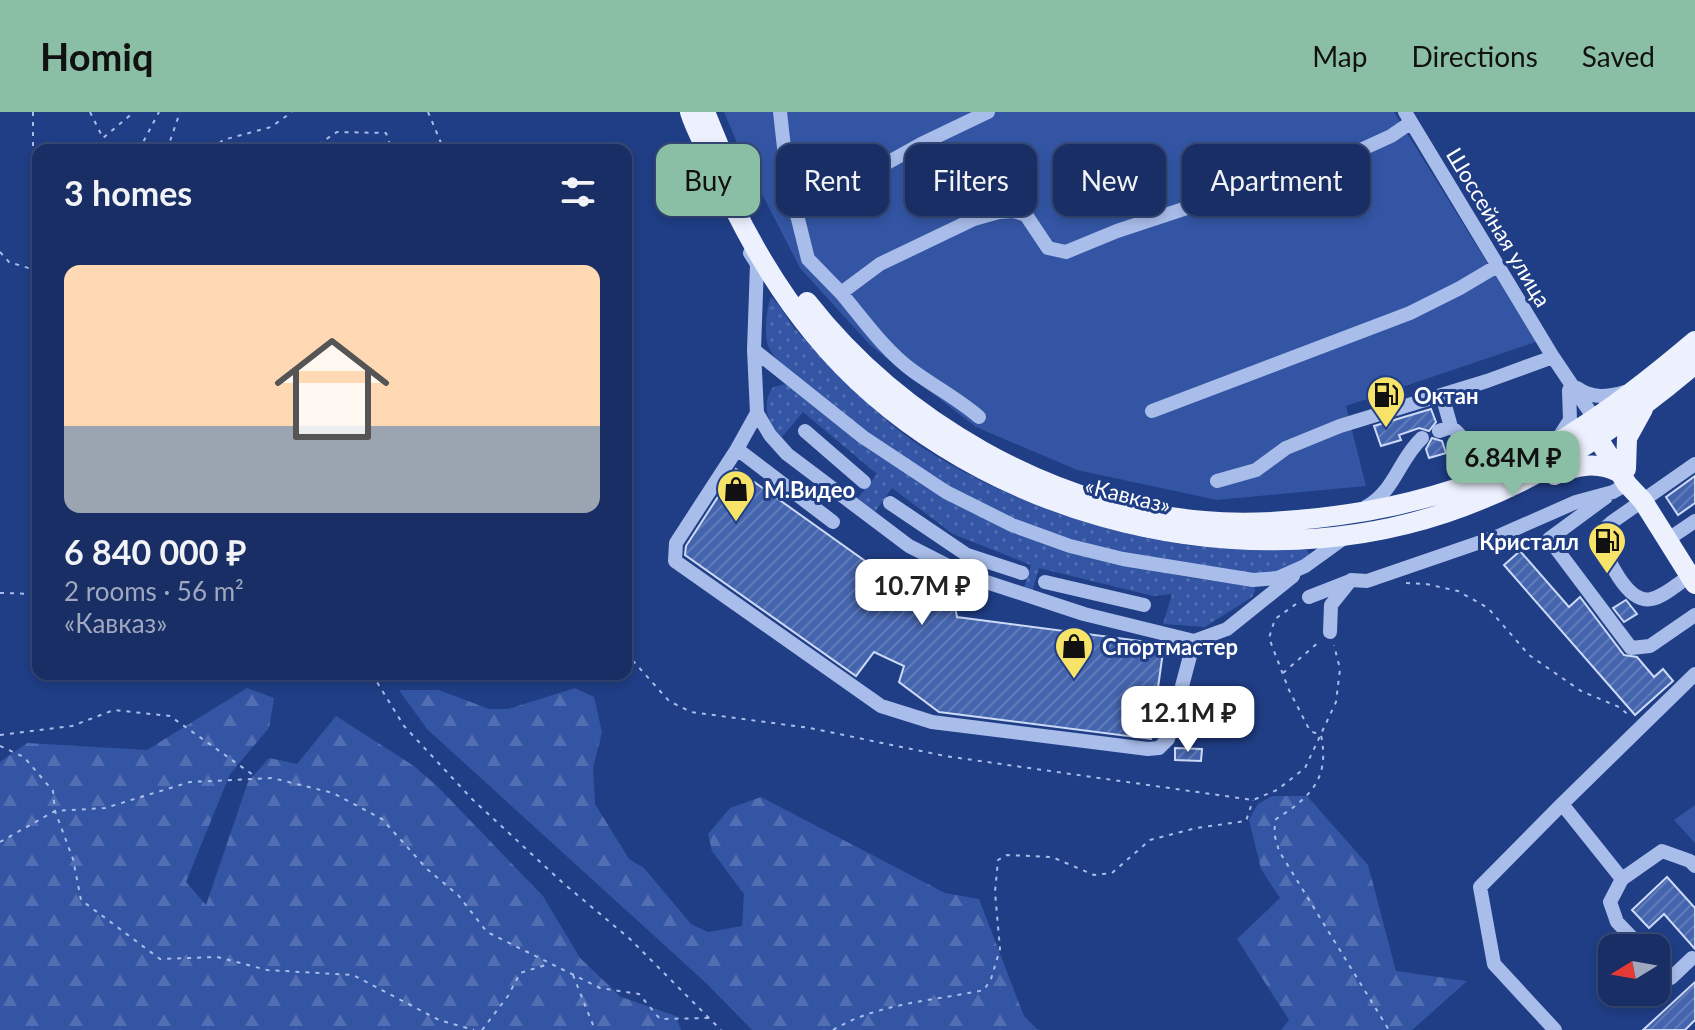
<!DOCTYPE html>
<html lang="en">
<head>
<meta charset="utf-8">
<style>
  :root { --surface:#182e64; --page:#21366a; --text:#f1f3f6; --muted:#9fa8bf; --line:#364a78; --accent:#8abfa5 }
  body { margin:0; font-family:Lato,sans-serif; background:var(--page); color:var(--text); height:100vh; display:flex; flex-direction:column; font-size:30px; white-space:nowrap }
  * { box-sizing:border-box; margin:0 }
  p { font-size:26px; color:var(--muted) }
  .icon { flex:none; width:44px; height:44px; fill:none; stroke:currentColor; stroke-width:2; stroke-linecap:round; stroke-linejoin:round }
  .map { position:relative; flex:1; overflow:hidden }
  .panel { position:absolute; left:32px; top:32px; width:600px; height:536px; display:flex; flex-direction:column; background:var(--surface); border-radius:16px; box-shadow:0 4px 12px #0003,0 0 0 2px var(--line) }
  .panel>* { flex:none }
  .hud { position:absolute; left:656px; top:32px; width:760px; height:72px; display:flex; gap:16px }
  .needle { width:52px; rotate:259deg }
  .controls { position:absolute; left:1598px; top:822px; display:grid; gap:16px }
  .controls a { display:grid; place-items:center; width:72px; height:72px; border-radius:16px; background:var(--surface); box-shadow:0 4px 12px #0003,0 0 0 2px var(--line); font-size:40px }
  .price { position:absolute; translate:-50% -68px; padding:0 18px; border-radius:16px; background:#fff; color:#222; font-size:26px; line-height:52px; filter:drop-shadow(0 2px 4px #0008) }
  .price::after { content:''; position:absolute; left:50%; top:48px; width:24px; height:18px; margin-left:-12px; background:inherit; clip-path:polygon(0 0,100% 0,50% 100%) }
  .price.selected { background:var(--accent); color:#111 }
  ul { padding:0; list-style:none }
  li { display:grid; align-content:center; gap:16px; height:424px; padding:0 32px }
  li+li { border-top:2px solid var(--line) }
  li span { display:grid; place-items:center; height:248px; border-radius:16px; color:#555 }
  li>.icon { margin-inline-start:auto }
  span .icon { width:144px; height:144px; fill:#fffc; stroke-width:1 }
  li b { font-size:34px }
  h2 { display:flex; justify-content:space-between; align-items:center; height:96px; padding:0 32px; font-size:34px }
  .tag { padding:0 28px; border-radius:16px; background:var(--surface); box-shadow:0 4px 12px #0003,0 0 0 2px var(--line); font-size:28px; line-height:72px }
  .tag.selected { background:var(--accent); color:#111 }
  header { display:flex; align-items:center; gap:48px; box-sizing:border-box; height:112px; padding:0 40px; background:var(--accent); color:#111 }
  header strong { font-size:38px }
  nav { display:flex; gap:44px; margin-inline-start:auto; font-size:28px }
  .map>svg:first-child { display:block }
  .grass { fill:url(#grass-dots) }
  .forest { fill:url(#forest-firs) }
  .garden { fill:#3355a4 }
  .building { fill:url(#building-hatch); stroke:#cddaf7; stroke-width:2 }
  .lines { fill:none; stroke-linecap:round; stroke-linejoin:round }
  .path { stroke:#a9bdea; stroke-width:2; stroke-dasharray:4 6; stroke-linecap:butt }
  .minor { stroke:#a9bdea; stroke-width:14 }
  .major { stroke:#edf1fe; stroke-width:20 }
  .labels { text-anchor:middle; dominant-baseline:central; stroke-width:6; stroke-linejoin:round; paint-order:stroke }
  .street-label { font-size:22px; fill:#fff; stroke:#203e86 }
  .poi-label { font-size:22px; font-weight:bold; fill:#fff; stroke:#203e86; text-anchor:start }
</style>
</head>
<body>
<header>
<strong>Homiq</strong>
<nav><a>Map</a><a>Directions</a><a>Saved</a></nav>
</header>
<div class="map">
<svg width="1695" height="918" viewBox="0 0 1695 918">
  <defs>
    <pattern id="grass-dots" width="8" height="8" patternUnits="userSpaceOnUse" patternTransform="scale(2)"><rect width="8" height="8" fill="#3355a4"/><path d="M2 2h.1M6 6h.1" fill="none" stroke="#526eb2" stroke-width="1.8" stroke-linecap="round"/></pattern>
    <pattern id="forest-firs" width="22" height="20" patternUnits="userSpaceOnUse" patternTransform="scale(2)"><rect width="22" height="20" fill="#3355a4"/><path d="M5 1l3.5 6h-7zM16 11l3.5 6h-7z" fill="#526eb2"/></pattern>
    <pattern id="building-hatch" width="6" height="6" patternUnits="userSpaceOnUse" patternTransform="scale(2)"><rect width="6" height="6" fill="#4464ad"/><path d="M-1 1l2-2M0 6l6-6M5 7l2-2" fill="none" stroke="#607bb9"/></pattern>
  </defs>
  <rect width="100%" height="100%" fill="#203e86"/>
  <!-- grass -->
  <path class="grass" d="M771 185C781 193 787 208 796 218 826 251 857 283 891 312 964 373 1087 418 1180 432 1222 438 1265 435 1307 438L1309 442C1277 472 1236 460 1199 454 1154 446 1110 439 1067 426 973 399 884 339 811 275 799 265 778 252 770 238 763 226 766 198 771 185Z
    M786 272 943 383 1117 451 1186 465 1255 475V479L1252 485 1205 515 1163 512 1172 482 1153 484 1039 456 1032 480 1024 476 1031 453 953 422 892 376 875 400 857 387 877 362 803 300 782 325C767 311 761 292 773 275Z"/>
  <!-- forest -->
  <path class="forest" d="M247 576 274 586 269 616 230 662 186 770 206 793 248 670 269 646 297 652 336 604 414 654 438 675 543 784 580 846 621 885 676 904 681 918H0V650L27 631 147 638Z
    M575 576 594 585 602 620 593 656 595 692 629 747 644 756 691 812 708 820 742 814 744 782 712 739 708 722 730 696 761 685 945 781 979 787 1024 904 1037 917 1041 918H752L706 871 427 617 399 578H439L489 597H508Z
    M1272 684H1307L1368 753 1396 859 1467 869 1412 918H1281L1289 908 1237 827 1280 786 1261 757 1249 708 1258 692Z
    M1695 693V731L1674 708Z"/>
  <!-- garden -->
  <path class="garden" d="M724 0H1394L1536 230 1346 294 1366 374 1217 388 1077 358 976 315 871 234 800 156 743 45Z"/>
  <!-- building -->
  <path class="building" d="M1431 297 1436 310 1429 319 1419 316 1399 323 1401 328 1381 334 1374 314Z
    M1432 326 1442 329 1446 341 1429 346 1426 337Z
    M736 357 913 483 930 473 947 477 953 485 957 505 1164 532 1151 627 939 600 899 570 904 554 874 540 856 564 685 443 686 434Z
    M1695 364V391L1678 403 1666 385Z
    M1520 439 1569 495 1580 485 1624 543 1637 545 1654 565 1663 557 1673 569 1635 603 1504 453Z
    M1626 488 1637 502 1624 510 1613 496Z
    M1175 636 1202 637 1201 649 1175 648Z
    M1667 765 1695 796V837L1664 802 1649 816 1632 798Z
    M1695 870V908L1685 918H1643Z"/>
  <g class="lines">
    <!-- path -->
    <path class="path" d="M33 0V59L38 77
      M90 0 103 26 134 0
      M428 0 444 38
      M139 38 159 0
      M167 38 180 0
      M212 38 223 28 271 15 292 0
      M310 38 337 20 386 21 392 38
      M0 140 9 150 38 159
      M1406 471 1426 472 1458 479 1488 496 1529 543 1581 579 1619 595 1631 605
      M0 481 38 482
      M1296 492 1275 507 1269 526 1289 578 1310 619 1321 623C1330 666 1311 685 1276 707L1274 721 1279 739 1389 918
      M626 541 669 589 691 600 810 616 945 644 1253 688 1277 678 1305 656 1336 590 1340 557 1334 533
      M1283 561 1320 529
      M372 562 404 614 472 687 563 771 630 827 721 918
      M0 623 72 614 114 598 170 604 256 665
      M0 634 24 645 53 679 55 699 73 747 81 788 160 847 217 845 267 858 353 863 439 908 474 918
      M0 730 55 699 105 696 190 670 272 666 333 681 382 707 427 757 458 783 487 820 600 876 639 882 660 907 709 906
      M573 863 595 918
      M482 918 508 884 520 861 549 852
      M833 918C878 891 933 889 984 878L991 867 1000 837 995 780 998 748 1007 743 1052 745 1094 763 1112 761 1150 728 1196 716 1246 709 1253 688"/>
    <!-- minor -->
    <path class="minor" d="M780 0 789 80 794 91
      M1405 0 1553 245 1594 306
      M750 141 757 152 754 238 863 325 946 380 1012 413 1070 434 1123 447 1253 468 1278 466 1305 454 1348 423
      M841 181 808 147 794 91 844 75 921 32 988 0
      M754 238 757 301 770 323 787 342 909 434 968 464 1084 502 1194 529 1227 517 1293 464
      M1577 276C1592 287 1608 285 1625 280
      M1442 283 1451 315
      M1152 299 1410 201 1460 176 1497 154
      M757 301 737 337 833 410
      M979 305C958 287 935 275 913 259 885 239 863 207 841 181L880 152 974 107 999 100 1014 99 1026 103 1048 136 1066 140 1117 119 1356 40 1391 24 1410 11
      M805 319 864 370
      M1439 319 1451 315C1460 321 1462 327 1468 336 1477 348 1490 353 1503 359
      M1559 325 1570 308 1569 278
      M737 337 676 431 675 449 881 594 932 610 1148 637 1159 636 1168 627 1194 529
      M1217 369 1256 358 1286 336 1340 314 1487 269 1553 245
      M1606 385 1549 427 1631 536 1650 534 1695 503
      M890 391 967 443 1022 461
      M1366 395C1395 379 1399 347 1422 326
      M1667 428 1695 409
      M1690 464C1678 471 1664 485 1651 487 1627 492 1606 445 1601 426L1603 418 1612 410 1695 352
      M1045 470 1144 493
      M1309 485 1350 469
      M1330 520 1331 493 1351 468 1367 469 1501 423 1576 390 1613 380 1627 372
      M1695 562 1562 692 1622 767 1662 739 1690 749 1695 754
      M1622 767 1610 790 1617 810 1642 836
      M1656 850 1671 866 1692 846
      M1555 918 1494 852 1480 775 1562 692"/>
    <!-- major -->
    <path class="major" d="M690 0C695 16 703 30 710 45 738 108 770 169 814 222 959 399 1229 473 1445 401 1538 370 1620 316 1695 252
      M705 0 719 34
      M807 190C901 310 1051 396 1204 409 1258 414 1313 408 1367 399 1422 389 1477 373 1527 347 1588 316 1643 273 1695 229
      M1591 316 1627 372 1643 389 1695 472
      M1626 357 1627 326 1643 297
      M1554 363C1577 353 1598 349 1620 361"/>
  </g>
  <!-- icons -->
  <defs>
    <symbol id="fuel-pin" viewBox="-11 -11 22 30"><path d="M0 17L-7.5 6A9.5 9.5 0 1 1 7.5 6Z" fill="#f8e369" stroke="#203e86"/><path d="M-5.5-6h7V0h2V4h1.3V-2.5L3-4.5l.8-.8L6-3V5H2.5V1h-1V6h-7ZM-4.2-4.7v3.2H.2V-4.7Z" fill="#111"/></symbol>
    <symbol id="shop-pin" viewBox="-11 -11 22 30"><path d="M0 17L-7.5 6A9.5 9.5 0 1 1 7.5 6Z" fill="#f8e369" stroke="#203e86"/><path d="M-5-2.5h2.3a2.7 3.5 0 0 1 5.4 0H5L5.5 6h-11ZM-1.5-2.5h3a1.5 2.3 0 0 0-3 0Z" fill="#111"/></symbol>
  </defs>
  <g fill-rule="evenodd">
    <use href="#fuel-pin" x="1364" y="261" width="44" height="60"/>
    <use href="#shop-pin" x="714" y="355" width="44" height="60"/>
    <use href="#fuel-pin" x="1585" y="407" width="44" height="60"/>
    <use href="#shop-pin" x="1052" y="512" width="44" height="60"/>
  </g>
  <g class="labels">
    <!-- street labels -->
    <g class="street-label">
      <text transform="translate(1499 115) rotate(59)">Шоссейная улица</text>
      <text transform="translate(1128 383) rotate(14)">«Кавказ»</text>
    </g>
    <!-- poi labels -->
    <g class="poi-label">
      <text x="1414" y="283">Октан</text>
      <text x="764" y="377">М.Видео</text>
      <text x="1579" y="429" text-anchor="end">Кристалл</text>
      <text x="1102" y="534">Спортмастер</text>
    </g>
  </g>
</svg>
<div class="controls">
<a><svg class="needle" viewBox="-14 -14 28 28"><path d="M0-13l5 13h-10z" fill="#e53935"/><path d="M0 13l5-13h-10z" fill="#9fa8bf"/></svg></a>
</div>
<b class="price selected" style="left:1513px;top:387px">6.84M ₽</b>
<b class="price" style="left:922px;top:515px">10.7M ₽</b>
<b class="price" style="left:1188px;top:642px">12.1M ₽</b>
<div class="hud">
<a class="tag selected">Buy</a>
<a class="tag">Rent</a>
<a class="tag">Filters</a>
<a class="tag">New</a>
<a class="tag">Apartment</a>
</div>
<section class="panel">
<h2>3 homes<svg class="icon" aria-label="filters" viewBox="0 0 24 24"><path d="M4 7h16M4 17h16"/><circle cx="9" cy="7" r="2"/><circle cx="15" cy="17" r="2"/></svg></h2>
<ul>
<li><span style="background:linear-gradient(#ffd9b3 65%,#9aa5b1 0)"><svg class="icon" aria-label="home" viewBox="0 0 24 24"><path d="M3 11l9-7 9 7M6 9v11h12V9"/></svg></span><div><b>6 840 000 ₽</b><p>2 rooms · 56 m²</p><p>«Кавказ»</p></div></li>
</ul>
</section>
</div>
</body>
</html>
